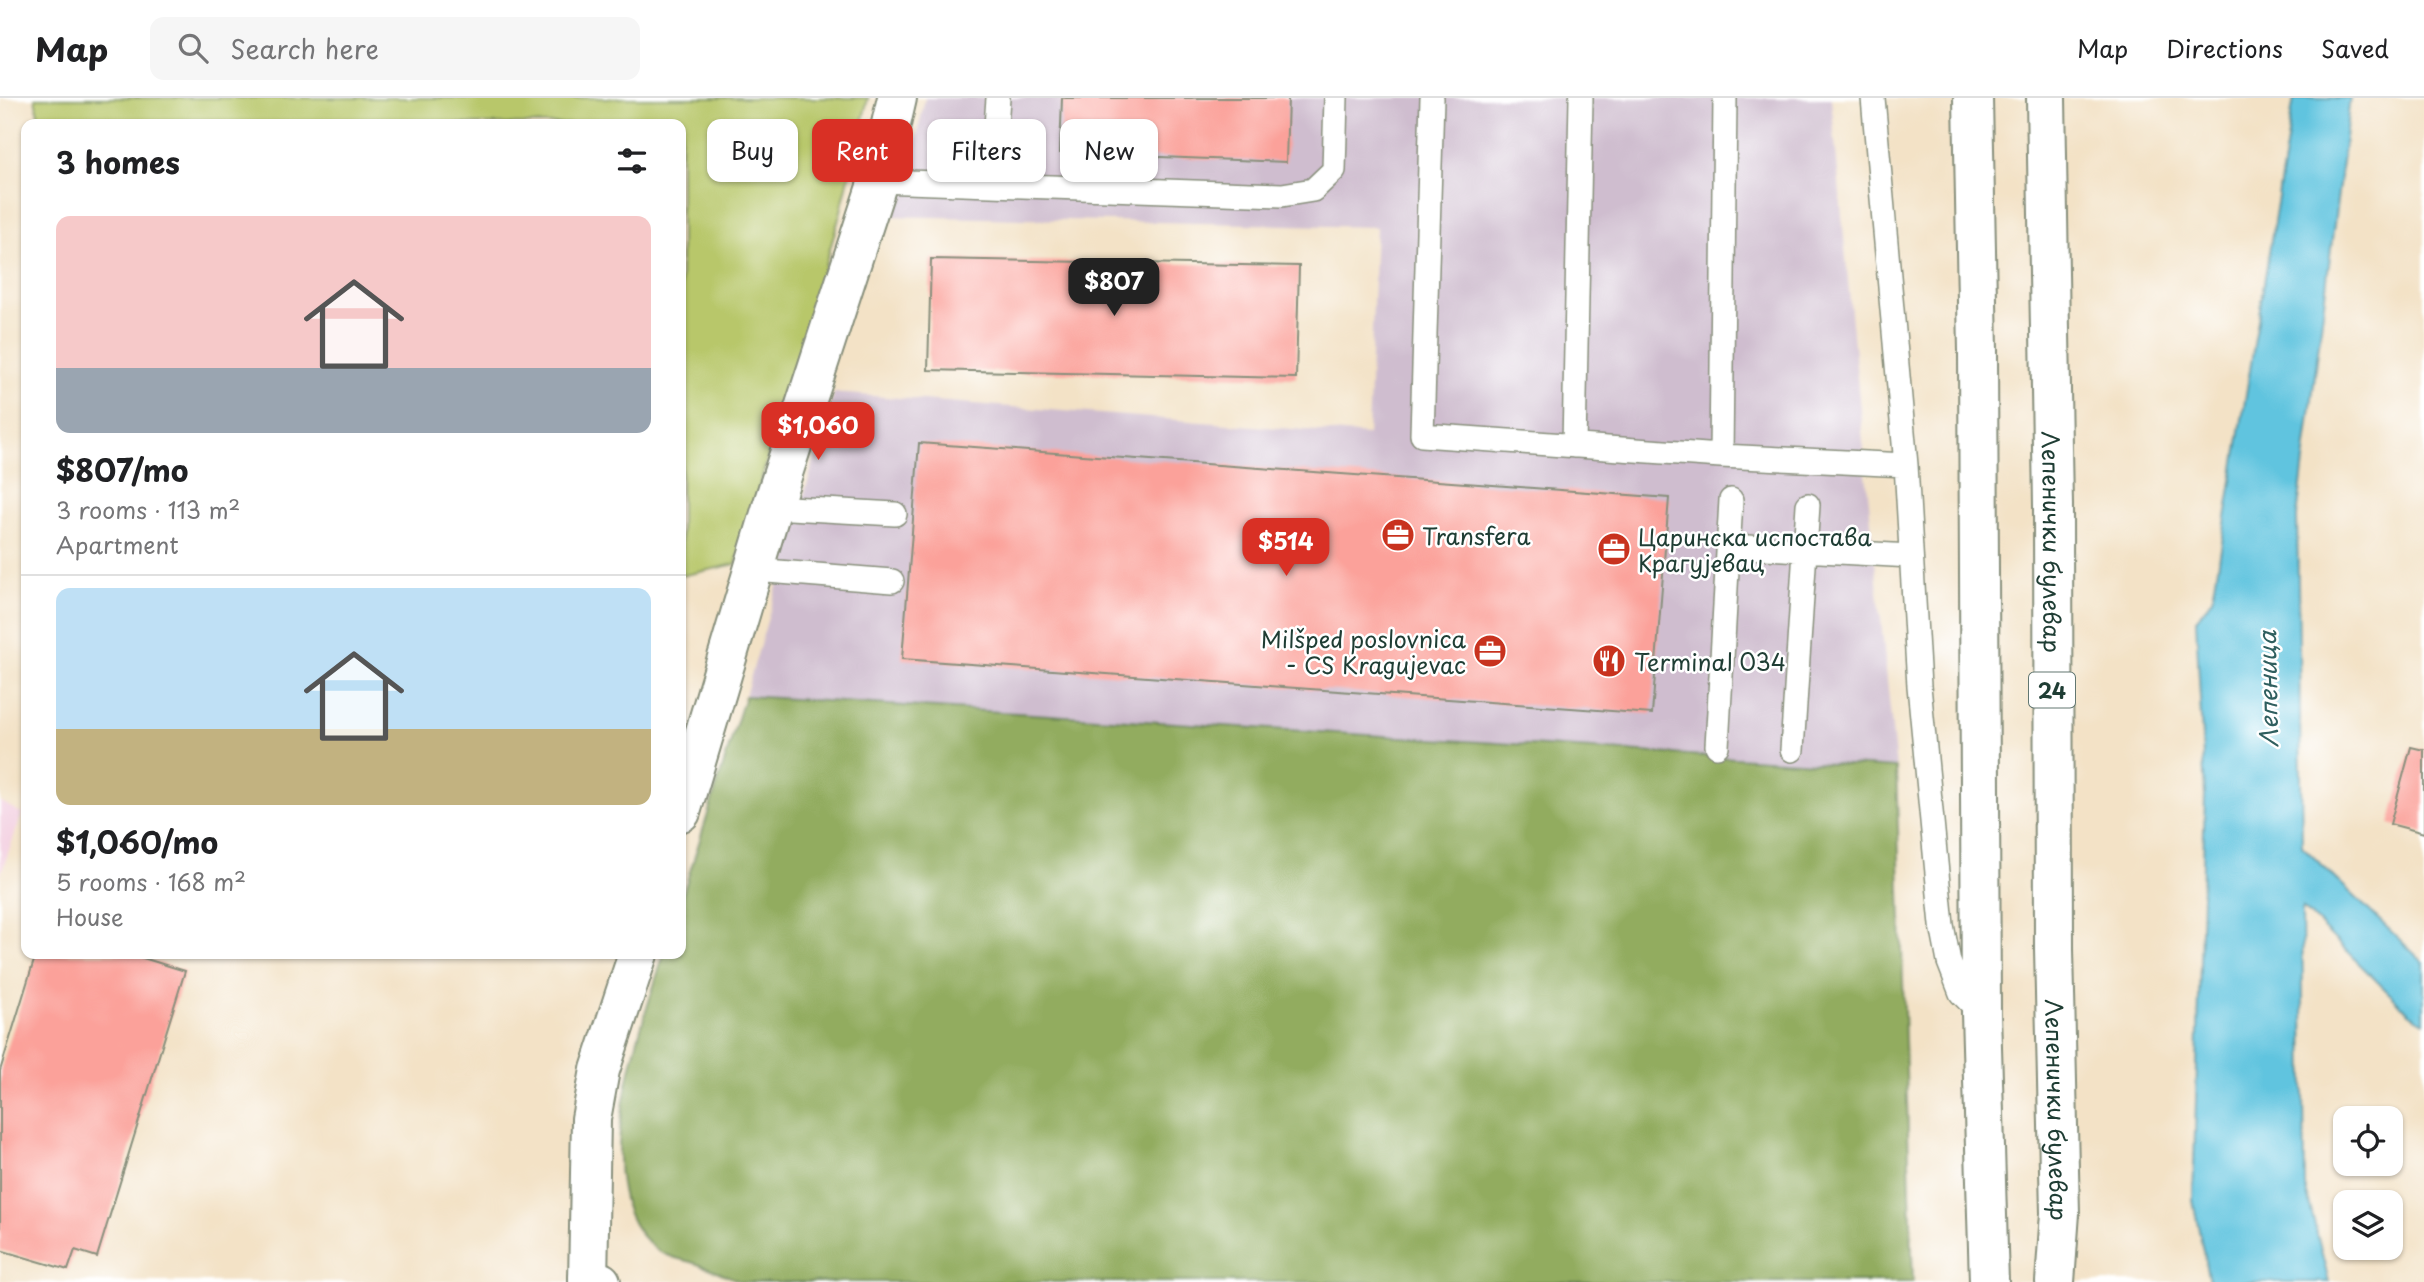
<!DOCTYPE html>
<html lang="en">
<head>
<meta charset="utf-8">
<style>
  :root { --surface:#fff; --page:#f6f6f6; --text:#202124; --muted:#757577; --line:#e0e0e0; --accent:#d93025 }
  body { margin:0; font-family:"Playpen Sans",sans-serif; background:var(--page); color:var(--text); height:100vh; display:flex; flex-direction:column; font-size:26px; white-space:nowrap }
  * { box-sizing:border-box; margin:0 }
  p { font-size:23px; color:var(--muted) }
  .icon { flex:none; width:38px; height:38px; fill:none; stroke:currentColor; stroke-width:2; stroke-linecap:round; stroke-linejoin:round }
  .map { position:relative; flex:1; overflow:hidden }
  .drawer { position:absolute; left:21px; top:21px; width:665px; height:840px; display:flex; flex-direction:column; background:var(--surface); border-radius:14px; box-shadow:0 2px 5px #0004 }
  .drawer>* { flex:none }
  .guide { position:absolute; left:707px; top:21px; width:665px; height:63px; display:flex; gap:14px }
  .tools { position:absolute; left:2333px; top:1008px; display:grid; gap:14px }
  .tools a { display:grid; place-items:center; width:70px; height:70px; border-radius:14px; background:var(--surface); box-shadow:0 2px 5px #0004; font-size:35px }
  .price { position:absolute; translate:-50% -60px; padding:0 16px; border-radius:14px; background:var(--accent); color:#fff; font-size:23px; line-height:46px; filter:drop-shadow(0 2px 4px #0008) }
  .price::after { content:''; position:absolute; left:50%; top:42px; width:21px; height:16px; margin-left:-10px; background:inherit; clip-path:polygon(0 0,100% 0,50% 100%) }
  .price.selected { background:#222; color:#fff }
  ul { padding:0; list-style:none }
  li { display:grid; align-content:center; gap:14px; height:371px; padding:0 35px }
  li+li { border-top:2px solid var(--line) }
  li span { display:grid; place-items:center; height:217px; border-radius:14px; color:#555 }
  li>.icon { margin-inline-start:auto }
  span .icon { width:126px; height:126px; fill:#fffc; stroke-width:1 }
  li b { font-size:30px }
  h2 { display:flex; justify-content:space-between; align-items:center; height:84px; padding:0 35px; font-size:30px }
  .pill { padding:0 24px; border-radius:14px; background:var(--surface); box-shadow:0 2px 5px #0004; font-size:24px; line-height:63px }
  .pill.selected { background:var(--accent); color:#fff }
  header { display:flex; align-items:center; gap:42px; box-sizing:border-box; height:98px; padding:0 35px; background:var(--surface); border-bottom:2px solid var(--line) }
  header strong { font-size:33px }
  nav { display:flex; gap:38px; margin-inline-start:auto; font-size:24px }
  .search { width:490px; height:63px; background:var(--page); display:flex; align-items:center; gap:18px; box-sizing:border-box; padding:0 24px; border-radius:14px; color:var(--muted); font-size:26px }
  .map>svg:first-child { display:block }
  .built { fill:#f3cfe0 }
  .industrial { fill:#cfbdcf }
  .green { fill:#b8c76a; stroke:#6c824f; stroke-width:2 }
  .forest { fill:#92ac5e; stroke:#587449; stroke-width:2 }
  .water { fill:#61c4df; stroke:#40808a; stroke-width:2 }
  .building { fill:#fba19a }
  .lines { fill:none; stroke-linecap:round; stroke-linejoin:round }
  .service-casing { stroke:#89907d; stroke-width:26 }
  .minor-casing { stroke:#89907d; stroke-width:42 }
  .primary-casing { stroke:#89907d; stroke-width:42 }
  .service { stroke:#fff; stroke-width:23 }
  .minor { stroke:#fff; stroke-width:38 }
  .primary { stroke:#fff; stroke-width:38 }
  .labels { text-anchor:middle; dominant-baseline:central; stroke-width:5; stroke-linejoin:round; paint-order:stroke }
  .shield { fill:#fff; stroke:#627771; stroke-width:2 }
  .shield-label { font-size:21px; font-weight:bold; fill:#1f3d34 }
  .poi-label { font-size:23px; fill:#1f3d34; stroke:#fff; text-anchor:start }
  .street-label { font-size:23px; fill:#1f3d34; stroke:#fff }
  .water-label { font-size:24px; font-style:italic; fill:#305f5f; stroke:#fff }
</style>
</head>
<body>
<header>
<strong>Map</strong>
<div class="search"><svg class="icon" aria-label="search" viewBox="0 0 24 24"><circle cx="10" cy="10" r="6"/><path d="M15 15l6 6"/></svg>Search here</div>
<nav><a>Map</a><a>Directions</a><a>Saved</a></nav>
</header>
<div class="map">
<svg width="2424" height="1184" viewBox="0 0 2424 1184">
  <rect width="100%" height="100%" fill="#fff"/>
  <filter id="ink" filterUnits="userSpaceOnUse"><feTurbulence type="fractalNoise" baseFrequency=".0143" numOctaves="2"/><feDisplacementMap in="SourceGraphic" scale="14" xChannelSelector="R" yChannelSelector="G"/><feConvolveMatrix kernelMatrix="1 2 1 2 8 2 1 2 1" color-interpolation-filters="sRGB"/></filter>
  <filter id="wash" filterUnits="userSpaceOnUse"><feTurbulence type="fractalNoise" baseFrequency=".00686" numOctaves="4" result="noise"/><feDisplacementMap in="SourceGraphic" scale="28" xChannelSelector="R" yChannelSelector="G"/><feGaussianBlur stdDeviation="1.57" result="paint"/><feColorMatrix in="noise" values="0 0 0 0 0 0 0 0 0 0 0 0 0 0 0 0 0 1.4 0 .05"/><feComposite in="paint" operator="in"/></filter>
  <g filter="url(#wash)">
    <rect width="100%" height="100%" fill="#f3e2c6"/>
    <!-- built -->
    <path class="built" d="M0 703 22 716 0 778Z"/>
    <!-- industrial -->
    <path class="industrial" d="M925 0H1831L1865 365 1896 670 745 598 834 295 1368 337 1376 129 887 118 917 38Z"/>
    <!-- green -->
    <path class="green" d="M35 0H868L840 117 736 466 681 478V26H40Z"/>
    <!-- forest -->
    <path class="forest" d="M745 598 1896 670 1913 1184H742C729 1179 716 1172 702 1168 689 1162 669 1161 657 1152 579 1096 641 930 664 856H681V802Z"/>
    <!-- water -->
    <path class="water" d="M2294 0H2350L2297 419 2302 748 2424 865V924L2409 915 2302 809 2305 1088 2329 1184H2209L2193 1102 2205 698 2196 522 2213 500Z"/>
    <g id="blocks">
      <!-- building -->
      <path class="building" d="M1062 0H1288L1286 64 1060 55Z
        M931 161 1299 168 1296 280 928 272Z
        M919 345 1669 400 1652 616 902 561Z
        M2411 649 2424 652V735L2390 726Z
        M36 856H130L185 873 97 1159 75 1152 68 1172 0 1152V973Z"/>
    </g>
  </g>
  <g filter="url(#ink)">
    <use href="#blocks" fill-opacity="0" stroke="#89907d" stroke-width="2"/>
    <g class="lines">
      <defs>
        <path id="service" d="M1432 0 1422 337 1721 358 1906 367
          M1873 0 1906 367 1919 588 1942 827 1949 864 1961 895 1981 915
          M878 83 1282 97 1313 92 1334 72 1336 0
          M992 86 998 0
          M1574 348 1581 0
          M1721 358 1725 0
          M772 409 895 416
          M1729 448 1911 458
          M753 472 892 483
          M1717 648 1731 402
          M1792 652 1808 407"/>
        <path id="minor" d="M681 714 772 409 878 83 897 0
          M588 1184 591 1021 600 972 638 856"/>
        <g id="primary">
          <path d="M1973 0 1978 253 1981 915 1989 1184"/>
          <path id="s1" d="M2046 0 2053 407 2054 851 2060 1115 2055 1184"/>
          <path d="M588 1181 601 1184"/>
        </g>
      </defs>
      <!-- service casing -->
      <use href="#service" class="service-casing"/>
      <!-- minor casing -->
      <use href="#minor" class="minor-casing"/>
      <!-- primary casing -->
      <use href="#primary" class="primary-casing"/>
      <!-- service -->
      <use href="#service" class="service"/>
      <!-- minor -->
      <use href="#minor" class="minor"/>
      <!-- primary -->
      <use href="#primary" class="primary"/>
    </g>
  </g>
  <!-- icons -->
  <defs>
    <symbol id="office-disc" viewBox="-11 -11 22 22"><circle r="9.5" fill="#c8321e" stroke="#fff"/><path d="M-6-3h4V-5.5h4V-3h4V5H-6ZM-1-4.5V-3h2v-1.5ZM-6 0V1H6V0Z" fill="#fff"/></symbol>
    <symbol id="restaurant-disc" viewBox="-11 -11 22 22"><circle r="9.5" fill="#c8321e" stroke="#fff"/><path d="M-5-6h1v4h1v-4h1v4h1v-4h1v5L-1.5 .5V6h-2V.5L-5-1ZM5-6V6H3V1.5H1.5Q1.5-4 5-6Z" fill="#fff"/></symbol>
  </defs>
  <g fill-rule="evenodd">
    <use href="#office-disc" x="1379" y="418" width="38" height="38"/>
    <use href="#office-disc" x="1595" y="432" width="38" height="38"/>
    <use href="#office-disc" x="1471" y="534" width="38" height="38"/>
    <use href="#restaurant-disc" x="1590" y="544" width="38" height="38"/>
  </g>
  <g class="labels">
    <!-- shield labels -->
    <rect class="shield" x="2029" y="574.5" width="46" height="35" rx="5"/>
    <g class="shield-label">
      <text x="2052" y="592">24</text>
    </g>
    <!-- poi labels -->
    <g class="poi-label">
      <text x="1422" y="437">Transfera</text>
      <text x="1638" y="438">Царинска испостава<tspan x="1638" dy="26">Крагујевац</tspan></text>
      <text x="1466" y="540" text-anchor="end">Milšped poslovnica<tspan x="1466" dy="26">- CS Kragujevac</tspan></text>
      <text x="1634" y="563">Terminal 034</text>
    </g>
    <!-- street labels -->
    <g class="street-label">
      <text stroke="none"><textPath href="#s1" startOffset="444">Лепенички булевар</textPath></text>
      <text stroke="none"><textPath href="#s1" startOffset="1012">Лепенички булевар</textPath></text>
    </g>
    <!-- water labels -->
    <g class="water-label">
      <text transform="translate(2267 591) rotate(-91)">Лепеница</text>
    </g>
  </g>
</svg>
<div class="tools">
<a><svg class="icon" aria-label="locate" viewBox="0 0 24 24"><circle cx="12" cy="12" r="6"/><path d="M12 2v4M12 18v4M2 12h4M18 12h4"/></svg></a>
<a><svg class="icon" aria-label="layers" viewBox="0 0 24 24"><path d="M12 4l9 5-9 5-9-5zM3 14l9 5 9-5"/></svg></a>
</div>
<b class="price selected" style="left:1114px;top:220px">$807</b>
<b class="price" style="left:818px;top:364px">$1,060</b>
<b class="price" style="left:1286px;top:480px">$514</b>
<div class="guide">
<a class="pill">Buy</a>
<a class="pill selected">Rent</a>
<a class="pill">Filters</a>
<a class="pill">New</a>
</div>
<section class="drawer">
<h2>3 homes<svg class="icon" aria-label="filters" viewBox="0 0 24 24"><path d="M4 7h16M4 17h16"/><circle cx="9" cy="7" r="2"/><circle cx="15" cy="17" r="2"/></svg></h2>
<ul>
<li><span style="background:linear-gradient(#f6c9c9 70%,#9aa5b1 0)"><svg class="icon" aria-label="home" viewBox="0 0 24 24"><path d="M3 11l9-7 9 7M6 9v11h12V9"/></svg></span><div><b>$807/mo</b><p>3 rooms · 113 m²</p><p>Apartment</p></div></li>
<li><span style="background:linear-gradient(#bfe0f5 65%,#c2b280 0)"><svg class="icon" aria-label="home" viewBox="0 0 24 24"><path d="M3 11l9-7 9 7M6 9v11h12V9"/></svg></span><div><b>$1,060/mo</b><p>5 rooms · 168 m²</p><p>House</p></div></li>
</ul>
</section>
</div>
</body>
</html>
